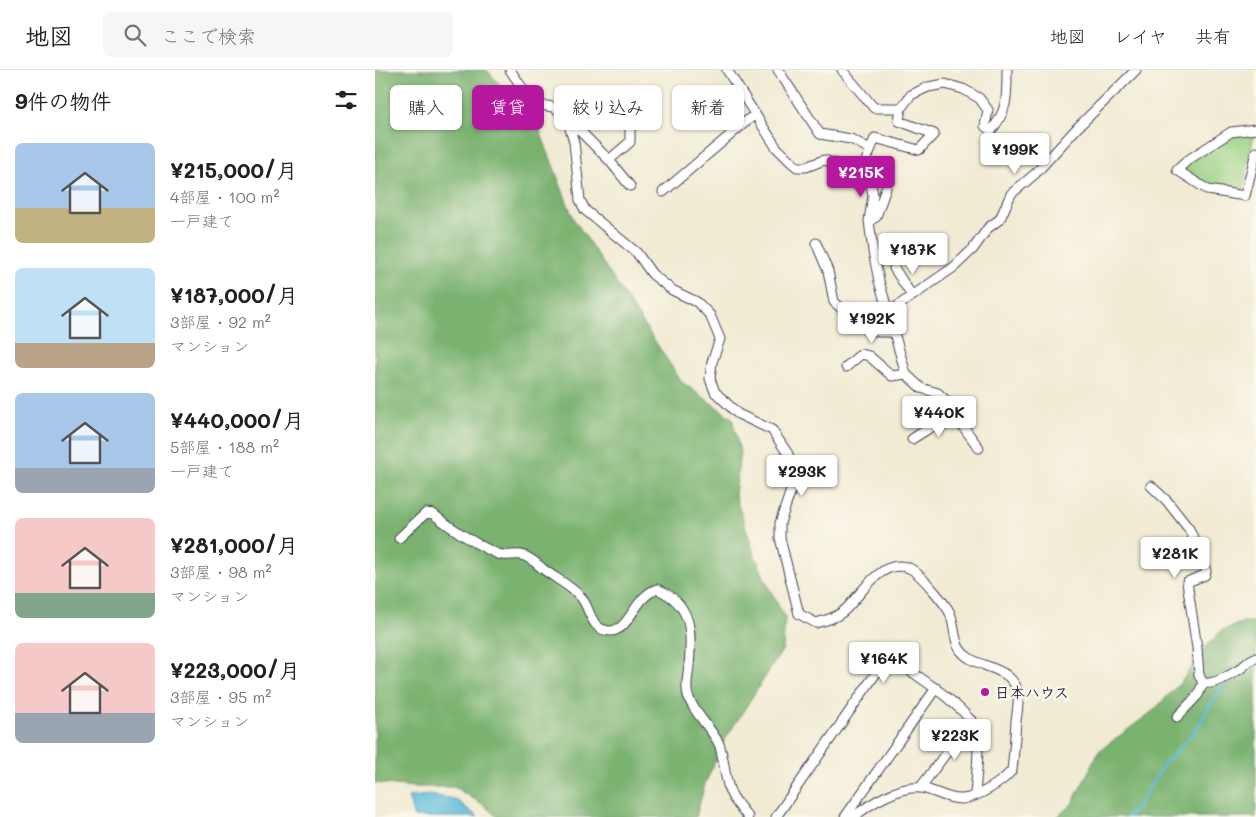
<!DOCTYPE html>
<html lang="ja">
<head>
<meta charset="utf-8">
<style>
  :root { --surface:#fff; --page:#f6f6f6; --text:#202124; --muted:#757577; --line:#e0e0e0; --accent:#b5179e }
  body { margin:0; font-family:Mali,"Klee One",sans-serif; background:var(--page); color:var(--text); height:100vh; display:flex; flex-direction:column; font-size:19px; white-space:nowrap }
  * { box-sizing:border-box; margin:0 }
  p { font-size:16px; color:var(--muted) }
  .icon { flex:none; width:28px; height:28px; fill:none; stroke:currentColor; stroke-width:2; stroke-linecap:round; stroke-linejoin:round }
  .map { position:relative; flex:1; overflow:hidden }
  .drawer { display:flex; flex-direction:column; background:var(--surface); width:375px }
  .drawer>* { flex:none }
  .hud { position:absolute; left:15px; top:15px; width:475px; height:45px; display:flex; gap:10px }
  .price { position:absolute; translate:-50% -42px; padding:0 11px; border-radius:5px; background:#fff; color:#222; font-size:16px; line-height:32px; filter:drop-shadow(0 1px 2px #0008) }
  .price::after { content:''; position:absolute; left:50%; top:30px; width:15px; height:11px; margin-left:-8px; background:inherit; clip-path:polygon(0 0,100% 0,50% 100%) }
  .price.active { background:var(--accent); color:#fff }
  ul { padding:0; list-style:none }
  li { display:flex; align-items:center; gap:15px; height:125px; padding:0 15px }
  li span { display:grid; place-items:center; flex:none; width:140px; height:100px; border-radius:8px; color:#555 }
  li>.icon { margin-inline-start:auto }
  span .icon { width:60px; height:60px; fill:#fffc; stroke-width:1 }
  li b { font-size:21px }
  h2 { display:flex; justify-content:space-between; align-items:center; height:60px; padding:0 15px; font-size:21px }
  .pill { padding:0 18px; border-radius:8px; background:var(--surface); box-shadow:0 1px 4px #0004; font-size:18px; line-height:45px }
  .pill.active { background:var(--accent); color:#fff }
  header { display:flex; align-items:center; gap:30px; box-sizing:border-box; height:70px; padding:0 25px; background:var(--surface); border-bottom:1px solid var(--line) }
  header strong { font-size:24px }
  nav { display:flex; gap:28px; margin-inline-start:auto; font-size:18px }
  .search { width:350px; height:45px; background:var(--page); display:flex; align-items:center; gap:12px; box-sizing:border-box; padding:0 18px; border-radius:8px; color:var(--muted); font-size:19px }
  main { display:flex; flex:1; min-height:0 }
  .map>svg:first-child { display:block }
  .green { fill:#99d082; stroke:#5e795e }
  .forest { fill:#7ab270; stroke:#4e6a56 }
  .water { fill:#5bbbd9; stroke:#3e6e8a }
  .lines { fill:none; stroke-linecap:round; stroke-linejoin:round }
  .stream { stroke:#5bbbd9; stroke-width:2.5 }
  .street-casing { stroke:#414052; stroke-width:11 }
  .street { stroke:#fff; stroke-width:9 }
  .poi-dot { fill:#b5179e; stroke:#fbf7ec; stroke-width:2 }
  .labels { text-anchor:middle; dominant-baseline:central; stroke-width:5; stroke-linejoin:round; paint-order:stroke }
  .poi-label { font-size:15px; font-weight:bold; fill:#22223b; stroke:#fbf7ec; text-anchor:start }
</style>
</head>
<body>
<header>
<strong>地図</strong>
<div class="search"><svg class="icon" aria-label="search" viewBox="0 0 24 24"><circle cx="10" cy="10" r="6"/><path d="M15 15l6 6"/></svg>ここで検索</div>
<nav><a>地図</a><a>レイヤ</a><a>共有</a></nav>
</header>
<main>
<section class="drawer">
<h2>9件の物件<svg class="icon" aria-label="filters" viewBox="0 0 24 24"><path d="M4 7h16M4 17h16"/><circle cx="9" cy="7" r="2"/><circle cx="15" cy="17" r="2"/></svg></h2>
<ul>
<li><span style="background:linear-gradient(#a9c7e8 65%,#c2b280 0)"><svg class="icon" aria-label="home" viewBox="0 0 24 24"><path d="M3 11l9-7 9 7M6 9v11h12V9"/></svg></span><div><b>¥215,000/月</b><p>4部屋 · 100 m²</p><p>一戸建て</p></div></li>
<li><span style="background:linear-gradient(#bfe0f5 75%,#b9a48a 0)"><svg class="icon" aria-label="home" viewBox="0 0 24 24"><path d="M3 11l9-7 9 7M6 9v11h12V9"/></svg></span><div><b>¥187,000/月</b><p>3部屋 · 92 m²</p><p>マンション</p></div></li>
<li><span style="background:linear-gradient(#a9c7e8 75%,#9aa5b1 0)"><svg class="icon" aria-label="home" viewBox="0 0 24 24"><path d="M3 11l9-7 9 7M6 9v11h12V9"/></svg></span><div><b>¥440,000/月</b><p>5部屋 · 188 m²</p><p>一戸建て</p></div></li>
<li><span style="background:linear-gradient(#f6c9c9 75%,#7fa58c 0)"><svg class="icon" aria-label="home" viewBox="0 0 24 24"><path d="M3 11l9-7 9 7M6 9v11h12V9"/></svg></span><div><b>¥281,000/月</b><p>3部屋 · 98 m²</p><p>マンション</p></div></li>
<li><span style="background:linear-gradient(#f6c9c9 70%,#9aa5b1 0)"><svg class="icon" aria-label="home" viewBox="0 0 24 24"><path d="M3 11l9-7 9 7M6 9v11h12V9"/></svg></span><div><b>¥223,000/月</b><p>3部屋 · 95 m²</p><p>マンション</p></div></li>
</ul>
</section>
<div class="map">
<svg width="881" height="747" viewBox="0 0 881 747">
  <rect width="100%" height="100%" fill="#fbf7ec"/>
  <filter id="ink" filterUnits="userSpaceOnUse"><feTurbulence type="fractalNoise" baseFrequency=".02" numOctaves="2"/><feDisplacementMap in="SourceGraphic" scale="10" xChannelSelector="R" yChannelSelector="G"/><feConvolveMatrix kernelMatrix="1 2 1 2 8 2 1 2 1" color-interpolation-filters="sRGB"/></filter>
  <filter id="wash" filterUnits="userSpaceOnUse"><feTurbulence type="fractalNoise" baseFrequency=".0096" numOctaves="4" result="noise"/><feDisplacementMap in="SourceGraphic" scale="20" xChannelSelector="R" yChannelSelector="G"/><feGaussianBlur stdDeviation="1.12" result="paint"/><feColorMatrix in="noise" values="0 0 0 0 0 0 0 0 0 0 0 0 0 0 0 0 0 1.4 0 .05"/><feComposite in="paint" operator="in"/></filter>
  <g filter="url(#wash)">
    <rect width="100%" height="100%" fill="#f1ebd3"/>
    <!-- green -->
    <path class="green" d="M879 62 868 123 837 116 807 100 815 92 859 65Z"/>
    <!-- forest -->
    <path class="forest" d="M0 0H112L165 61 198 148 307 312 357 348 365 382 360 425 379 483 393 516 410 547 408 579 349 671 330 714 321 747H122L109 735 79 717H39L0 713Z
      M868 552H881V747H682L697 734 724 681 778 641 807 611 827 581 846 561Z"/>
    <!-- water -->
    <path class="water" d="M55 725 80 729 103 747H39L33 727Z"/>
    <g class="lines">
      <!-- stream -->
      <path class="stream" d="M868 601 881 596
        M752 747 761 739 789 694 817 665 850 612"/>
    </g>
  </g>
  <g filter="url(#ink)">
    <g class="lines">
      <defs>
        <path id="street" d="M135 0 155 29 165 35 178 37 186 42 193 52 199 72 205 130 210 140 262 183 277 204 297 220 322 232 335 245 345 269 337 292 335 309 340 322 363 344 397 360 413 384 418 404V414L405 453V468L424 544 441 553C452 550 463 547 471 539 485 525 502 497 523 496 526 496 532 497 534 498 544 502 570 533 575 543 579 553 579 566 583 576 595 601 638 592 643 624 644 632 642 643 641 651 640 667 639 684 637 700 628 712 602 728 587 729 573 730 559 720 546 718 525 715 494 734 479 747
          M352 0 401 77 415 91 422 97H431L449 90 487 101 496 114 498 125 494 151 498 181 504 211 531 304 546 318 563 323 576 335 584 351 604 378
          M403 0 445 64 476 69 495 79
          M467 0 499 38H526
          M193 49 234 90 255 116
          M881 59 856 62 813 90 802 100 833 120 870 126 881 82
          M234 90 255 72V59L243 36
          M487 101 500 68 544 80 559 64 524 51 526 38 536 25 553 17 570 14 588 19 604 28 613 40 610 56 616 61C633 40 632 26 632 0
          M288 122 380 44
          M494 151 501 147 511 118
          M441 173 453 201 459 232 491 259 505 262H520
          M519 198 537 226
          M514 242 579 197 598 179 613 158 625 149 636 124 660 104 703 57 761 0
          M471 297 486 284 494 286 517 306 531 304
          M537 369 556 357 584 351
          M776 416 792 431 814 459 827 487 831 501 830 505 812 512 822 578 824 605 828 613
          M24 468 51 443 58 444C79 460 99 474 123 484 131 487 138 484 146 485 154 486 162 494 168 499 180 508 194 515 205 526 216 537 214 561 236 561 255 560 259 527 282 519 318 534 317 563 314 596 313 606 310 616 313 626 319 644 336 657 344 674 349 687 349 702 353 715 355 727 366 738 373 747
          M828 613C840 615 855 605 865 599 871 595 874 589 881 588
          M802 647 823 625 828 613
          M545 718 596 650
          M401 747 513 586C535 601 597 639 602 663 605 675 601 710 600 724
          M470 747 561 618"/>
      </defs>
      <!-- street casing -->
      <use href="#street" class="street-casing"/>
      <!-- street -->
      <use href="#street" class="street"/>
    </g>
  </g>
  <!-- markers -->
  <circle class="poi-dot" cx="610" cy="622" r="5"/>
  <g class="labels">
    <!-- poi labels -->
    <g class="poi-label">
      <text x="620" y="622">日本ハウス</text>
    </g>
  </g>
</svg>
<b class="price" style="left:640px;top:105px">¥199K</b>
<b class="price active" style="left:486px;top:128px">¥215K</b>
<b class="price" style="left:538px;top:205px">¥187K</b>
<b class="price" style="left:497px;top:274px">¥192K</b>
<b class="price" style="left:564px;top:368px">¥440K</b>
<b class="price" style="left:427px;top:427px">¥293K</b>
<b class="price" style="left:800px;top:509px">¥281K</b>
<b class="price" style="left:509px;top:614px">¥164K</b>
<b class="price" style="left:580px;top:691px">¥223K</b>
<div class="hud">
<a class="pill">購入</a>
<a class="pill active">賃貸</a>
<a class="pill">絞り込み</a>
<a class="pill">新着</a>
</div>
</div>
</main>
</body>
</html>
